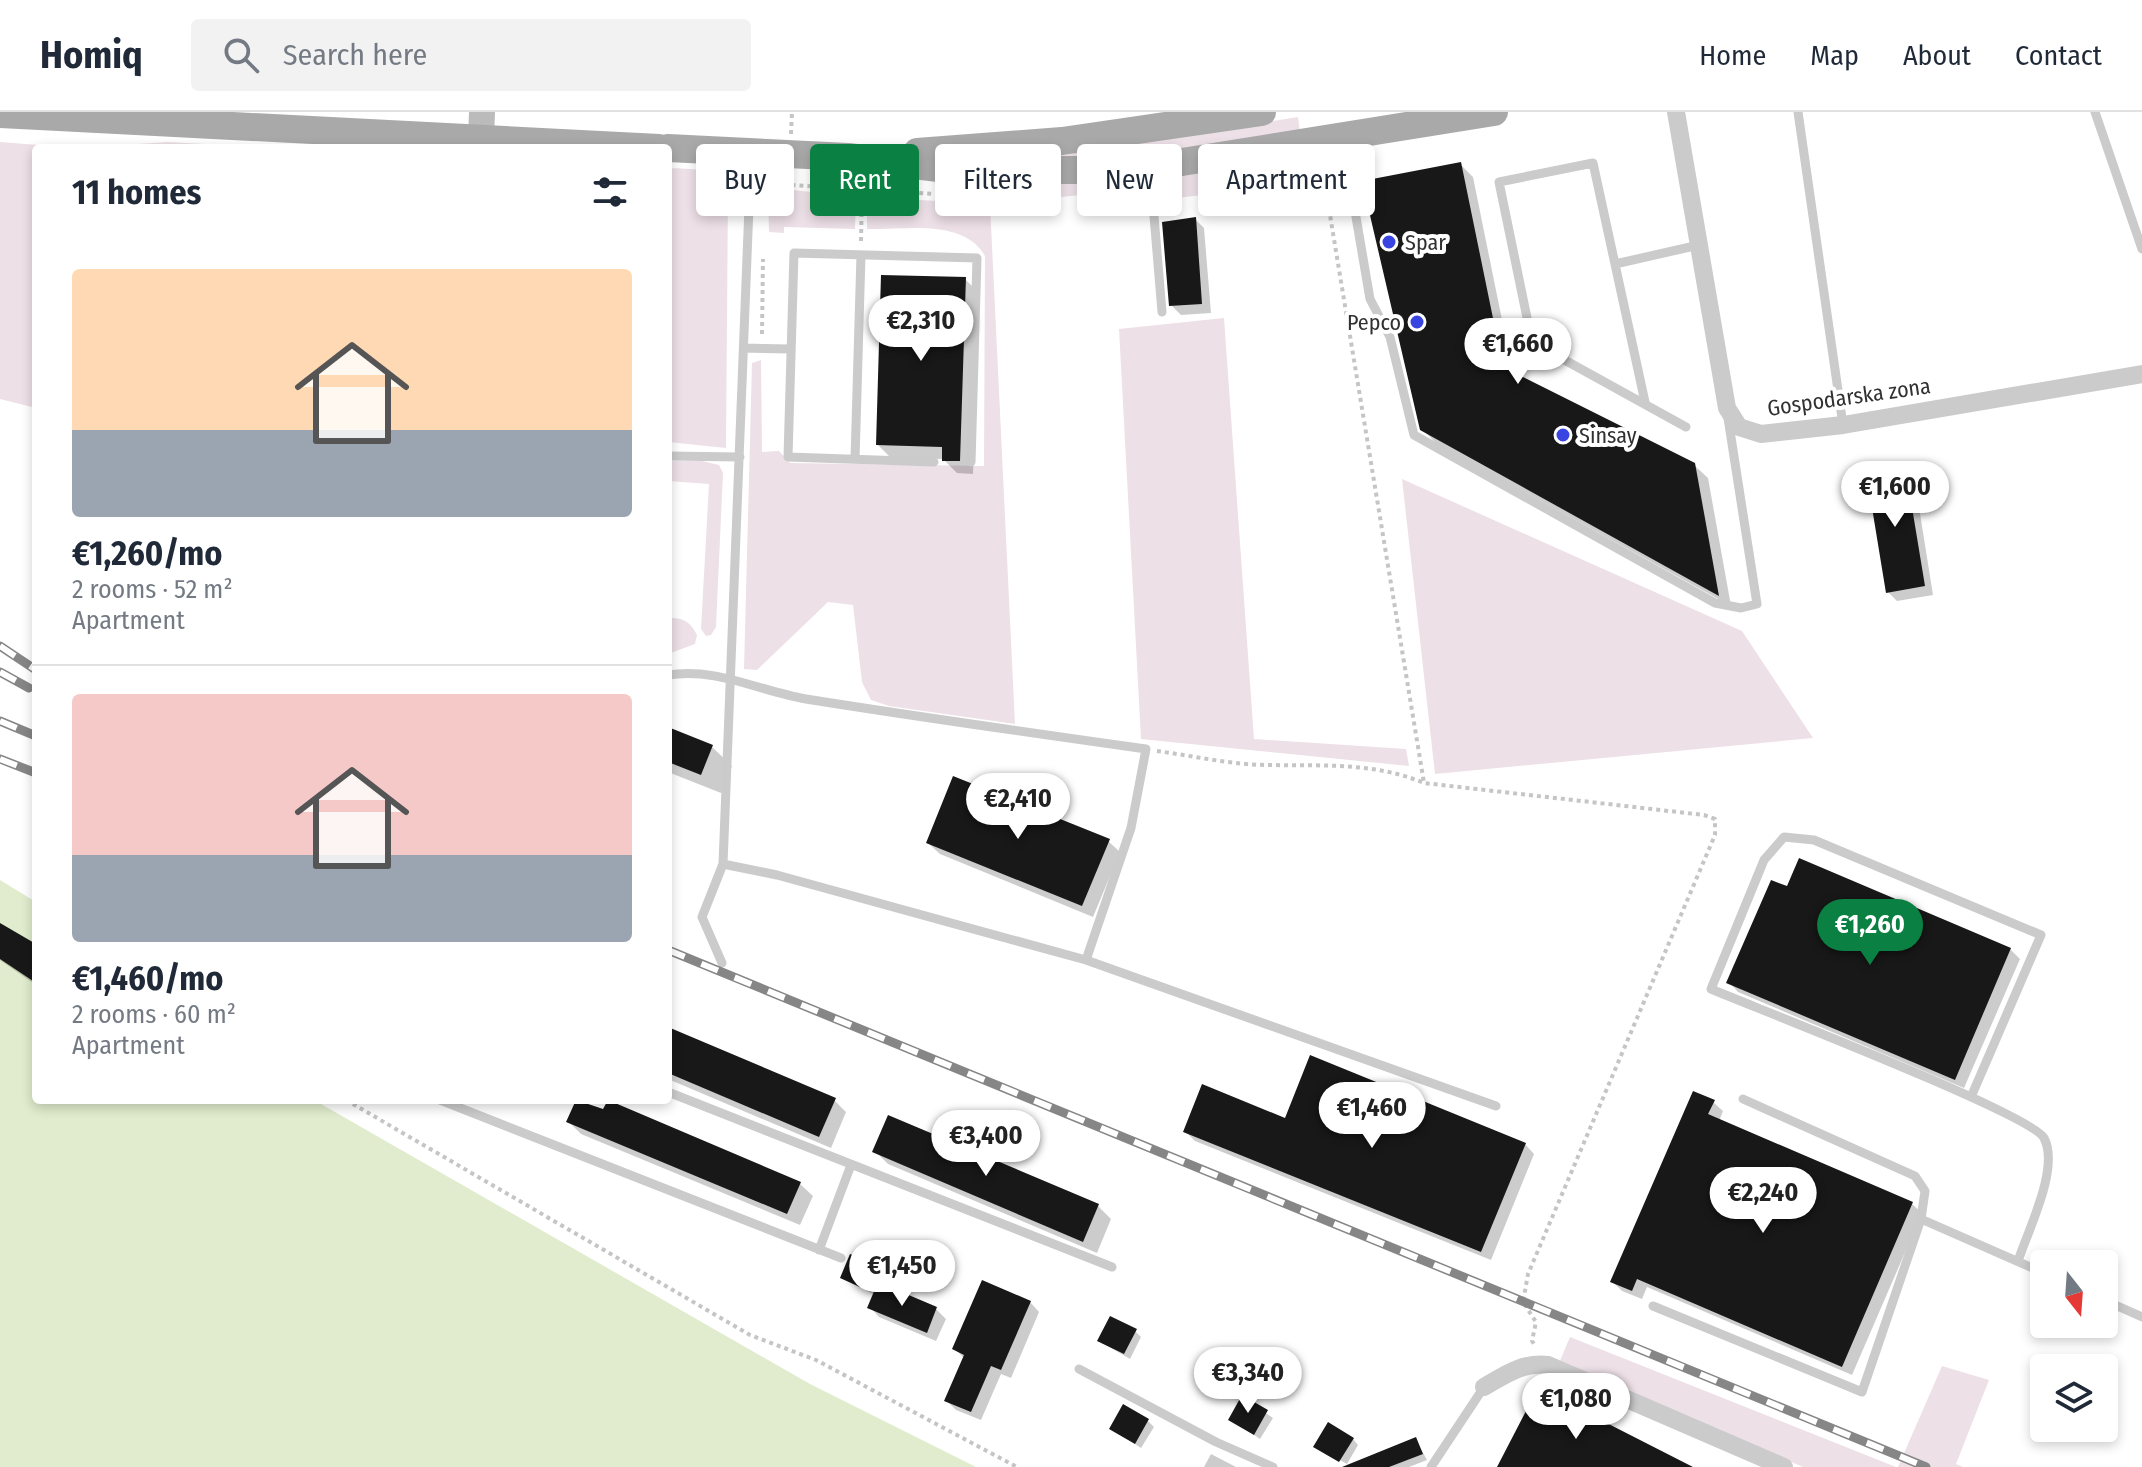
<!DOCTYPE html>
<html lang="en">
<head>
<meta charset="utf-8">
<style>
  :root { --surface:#fff; --page:#f2f2f3; --text:#1f2937; --muted:#747a83; --line:#e0e1e3; --accent:#0b8043 }
  body { margin:0; font-family:"Fira Sans Condensed",sans-serif; background:var(--page); color:var(--text); height:100vh; display:flex; flex-direction:column; font-size:30px; white-space:nowrap }
  * { box-sizing:border-box; margin:0 }
  p { font-size:26px; color:var(--muted) }
  .icon { flex:none; width:44px; height:44px; fill:none; stroke:currentColor; stroke-width:2; stroke-linecap:round; stroke-linejoin:round }
  .map { position:relative; flex:1; overflow:hidden }
  .side { position:absolute; left:32px; top:32px; width:640px; height:960px; display:flex; flex-direction:column; background:var(--surface); border-radius:8px; box-shadow:0 4px 12px #0003 }
  .side>* { flex:none }
  .guide { position:absolute; left:696px; top:32px; width:760px; height:72px; display:flex; gap:16px }
  .needle { width:52px; rotate:163deg }
  .buttons { position:absolute; left:2030px; top:1138px; display:grid; gap:16px }
  .buttons a { display:grid; place-items:center; width:88px; height:88px; border-radius:8px; background:var(--surface); box-shadow:0 4px 12px #0003; font-size:40px }
  .price { position:absolute; translate:-50% -68px; padding:0 18px; border-radius:28px; background:#fff; color:#222; font-size:26px; line-height:52px; filter:drop-shadow(0 2px 4px #0008) }
  .price::after { content:''; position:absolute; left:50%; top:48px; width:24px; height:18px; margin-left:-12px; background:inherit; clip-path:polygon(0 0,100% 0,50% 100%) }
  .price.on { background:var(--accent); color:#fff }
  ul { padding:0; list-style:none }
  li { display:grid; align-content:center; gap:16px; height:424px; padding:0 40px }
  li+li { border-top:2px solid var(--line) }
  li span { display:grid; place-items:center; height:248px; border-radius:8px; color:#555 }
  li>.icon { margin-inline-start:auto }
  span .icon { width:144px; height:144px; fill:#fffc; stroke-width:1 }
  li b { font-size:34px }
  h2 { display:flex; justify-content:space-between; align-items:center; height:96px; padding:0 40px; font-size:34px }
  .pill { padding:0 28px; border-radius:8px; background:var(--surface); box-shadow:0 4px 12px #0003; font-size:28px; line-height:72px }
  .pill.on { background:var(--accent); color:#fff }
  header { display:flex; align-items:center; gap:48px; box-sizing:border-box; height:112px; padding:0 40px; background:var(--surface); border-bottom:2px solid var(--line) }
  header strong { font-size:38px }
  nav { display:flex; gap:44px; margin-inline-start:auto; font-size:28px }
  .search { width:560px; height:72px; background:var(--page); display:flex; align-items:center; gap:20px; box-sizing:border-box; padding:0 28px; border-radius:8px; color:var(--muted); font-size:30px }
  .map>svg:first-child { display:block }
  .green { fill:#ede0e7 }
  .water { fill:#e0eccd }
  .shadow { fill:#0003 }
  .building { fill:#181818 }
  .lines { fill:none; stroke-linecap:round; stroke-linejoin:round }
  .path { stroke:#c5c5c5; stroke-width:4; stroke-dasharray:4 4; stroke-linecap:butt }
  .lane { stroke:#cbcbcb; stroke-width:9 }
  .street { stroke:#cbcbcb; stroke-width:18 }
  .secondary { stroke:#bbb; stroke-width:26 }
  .primary { stroke:#a9a9a9; stroke-width:28 }
  .rail-casing { stroke:#868686; stroke-width:9 }
  .rail { stroke:#fff; stroke-width:6; stroke-dasharray:18; stroke-linecap:butt }
  .poi-dot { fill:#3a45e1; stroke:#fff; stroke-width:3 }
  .labels { text-anchor:middle; dominant-baseline:central; stroke-width:8; stroke-linejoin:round; paint-order:stroke }
  .poi-label { font-size:22px; fill:#313131; stroke:#fff; text-anchor:start }
  .street-label { font-size:22px; fill:#313131; stroke:#fff }
</style>
</head>
<body>
<header>
<strong>Homiq</strong>
<div class="search"><svg class="icon" aria-label="search" viewBox="0 0 24 24"><circle cx="10" cy="10" r="6"/><path d="M15 15l6 6"/></svg>Search here</div>
<nav><a>Home</a><a>Map</a><a>About</a><a>Contact</a></nav>
</header>
<div class="map">
<svg width="2142" height="1355" viewBox="0 0 2142 1355">
  <rect width="100%" height="100%" fill="#fff"/>
  <!-- green -->
  <path class="green" d="M1298 5 1300 21 1108 46 986 44 1156 28Z
    M0 30 77 36 168 30 279 36H36V296L0 287Z
    M1308 42 1317 90 1216 87 1212 82 1167 87 1165 63Z
    M668 56C692 57 715 55 728 78L726 336 668 330Z
    M1085 69H1141L1146 90 1112 94 1111 80 990 92 1015 612 889 594 871 588 862 570 853 493 828 490 757 558 744 557 752 251 761 248 762 340 779 339 790 351 984 354 985 144C964 106 904 118 867 117V85L990 92 991 75Z
    M775 76 856 85 855 117 784 115V121L769 120 768 85Z
    M1224 206 1254 627 1406 637 1409 654 1141 627 1119 217Z
    M668 349H702L719 353 723 361 716 515 711 523 706 524 701 517 709 372 668 369Z
    M1402 367 1742 519 1813 626 1435 662Z
    M668 506C683 505 691 510 697 523L695 532 668 542Z
    M1570 1225 1896 1355H1803L1559 1251Z
    M1942 1254 1989 1268 1956 1352 1963 1355H1898Z"/>
  <!-- water -->
  <path class="water" d="M0 768 36 790V988H314L810 1272 976 1355H0Z"/>
  <!-- shadow -->
  <path class="shadow" d="M1460 52 1473 65 1513 262 1694 353 1708 366 1731 494 1436 331 1422 317Z
    M1195 107 1204 116 1211 201 1181 203 1171 193Z
    M965 167 978 180 973 362 957 361 943 347 891 346 878 333Z
    M1904 355 1914 364 1933 483 1897 489 1888 480Z
    M668 617 712 635 732 654 721 681 668 660Z
    M1108 729 1120 740 1093 805 940 742 928 731Z
    M0 814 36 835V873L0 848Z
    M2010 837 2020 847 1964 976 1738 880 1729 870Z
    M668 917 834 988 846 1000 831 1036 668 967Z
    M578 988 800 1072 813 1084 800 1113 581 1022 568 1009Z
    M1713 990 1723 999 1719 1009 1912 1092 1922 1101 1852 1263 1647 1175 1642 1187 1622 1179 1613 1170Z
    M1286 1008 1525 1032 1534 1042 1491 1148 1195 1029 1185 1019Z
    M875 1039 1098 1094 1111 1107 1097 1141 888 1052Z
    M881 1157 887 1163 882 1174 936 1197 946 1207 936 1229 879 1205 870 1195 875 1183 842 1166Z
    M1030 1190 1039 1200 1011 1266 1001 1262 981 1308 956 1298 947 1289 965 1247 955 1237Z
    M1135 1219 1141 1225 1130 1247 1099 1229Z
    M1243 1286 1273 1306 1260 1327 1230 1307Z
    M1148 1309 1154 1315 1141 1336 1111 1316Z
    M1353 1327 1358 1333 1347 1352 1316 1335Z
    M1416 1328 1427 1348 1409 1355H1372Z
    M1211 1342 1236 1355H1204Z"/>
  <!-- building -->
  <path class="building" d="M1461 50 1503 255 1695 351 1719 484 1420 318 1362 69Z
    M1196 105 1202 192 1169 194 1162 110Z
    M881 163 966 165 960 349H942V335L876 333Z
    M1905 353 1925 474 1886 481 1866 359Z
    M668 615 713 633 701 663 668 650Z
    M953 664 1110 727 1082 794 926 731Z
    M1799 746 2011 836 1955 968 1726 871 1771 768 1787 774Z
    M0 811 36 832V871L0 847Z
    M668 915 836 986 819 1025 668 961Z
    M1310 943 1526 1031 1481 1140 1183 1020 1202 972 1285 1006Z
    M1693 979 1715 988 1708 1002 1913 1090 1842 1255 1637 1167 1632 1179 1610 1170Z
    M576 988 603 997 608 988 801 1070 787 1102 566 1010Z
    M888 1003 1099 1092 1083 1130 872 1040Z
    M850 1142 882 1155 871 1180 840 1166Z
    M982 1168 1031 1189 1001 1258 991 1254 971 1300 944 1289 964 1243 952 1237Z
    M878 1170 937 1195 927 1221 867 1196Z
    M1110 1204 1137 1217 1124 1242 1097 1229Z
    M1538 1276 1693 1355H1497Z
    M1242 1283 1268 1298 1254 1323 1228 1308Z
    M1123 1292 1149 1307 1135 1332 1109 1317Z
    M1328 1310 1354 1326 1339 1350 1313 1335Z
    M1416 1325 1423 1342 1389 1355H1342Z"/>
  <g class="lines">
    <!-- path -->
    <path class="path" d="M791 22 792 0
      M1317 50 1329 97 1424 671 1704 703 1715 707V723L1528 1162 1523 1190 1536 1210 1532 1229 1536 1235
      M765 90 768 74 777 72 950 83
      M861 129 862 80
      M762 222 763 147
      M36 496V521
      M1157 639C1194 644 1232 653 1269 653 1322 654 1374 650 1424 671
      M346 988 750 1223 816 1248 1017 1355"/>
    <!-- lane -->
    <path class="lane" d="M1798 0 1843 313
      M2095 0 2142 137
      M1343 29 1370 187 1390 225 1414 323 1715 491 1741 496 1757 492 1728 306
      M1150 56 1162 200
      M1615 152 1699 133
      M744 236 791 237
      M1645 290 1593 51 1499 70 1532 230 1686 315
      M668 344 740 345
      M855 347 861 143
      M934 350 788 345 794 141 977 146 971 350
      M668 563C716 555 759 579 806 587 919 605 1032 621 1146 637L1131 716 1086 848
      M723 752 777 763 1086 848 1496 994
      M722 851 702 805 723 752 751 44
      M668 980 1112 1155
      M1971 985 2041 823 1814 728 1784 725 1764 748 1711 877C1756 896 2031 1002 2044 1026 2060 1056 2028 1118 2018 1149
      M440 988 841 1146
      M1921 1107 2044 1161
      M819 1138 851 1053
      M2104 1188 2142 1205
      M1653 1194 1862 1280 1921 1107 1925 1079 1915 1064 1743 987
      M1079 1257 1216 1330 1273 1355
      M1431 1355 1484 1275"/>
    <!-- street -->
    <path class="street" d="M1676 0 1727 296 1739 315 1761 322 1843 313 2142 262
      M1484 1275C1505 1263 1522 1250 1548 1253L1784 1355"/>
    <!-- secondary -->
    <path class="secondary" d="M481 27 482 0"/>
    <!-- primary -->
    <path class="primary" d="M0 2 659 36
      M668 36 848 45 955 58H1087L1182 50 1494 0
      M917 40 1062 29 1262 0"/>
    <defs>
      <path id="rail" d="M0 534 36 558
        M0 560 29 576
        M0 609 36 624
        M0 647 36 661
        M668 838 1926 1355"/>
    </defs>
    <!-- rail casing -->
    <use href="#rail" class="rail-casing"/>
    <!-- rail -->
    <use href="#rail" class="rail"/>
  </g>
  <!-- markers -->
  <g class="poi-dot">
    <circle cx="1389" cy="130" r="8"/>
    <circle cx="1417" cy="210" r="8"/>
    <circle cx="1563" cy="323" r="8"/>
  </g>
  <g class="labels">
    <!-- poi labels -->
    <g class="poi-label">
      <text x="1405" y="130">Spar</text>
      <text x="1401" y="210" text-anchor="end">Pepco</text>
      <text x="1579" y="323">Sinsay</text>
    </g>
    <!-- street labels -->
    <g class="street-label">
      <text transform="translate(1849 285) rotate(-8)">Gospodarska zona</text>
    </g>
  </g>
</svg>
<div class="buttons">
<a><svg class="needle" viewBox="-14 -14 28 28"><path d="M0-13l5 13h-10z" fill="#e53935"/><path d="M0 13l5-13h-10z" fill="#747a83"/></svg></a>
<a><svg class="icon" aria-label="layers" viewBox="0 0 24 24"><path d="M12 4l9 5-9 5-9-5zM3 14l9 5 9-5"/></svg></a>
</div>
<b class="price" style="left:921px;top:251px">€2,310</b>
<b class="price" style="left:1518px;top:274px">€1,660</b>
<b class="price" style="left:1895px;top:417px">€1,600</b>
<b class="price" style="left:1018px;top:729px">€2,410</b>
<b class="price on" style="left:1870px;top:855px">€1,260</b>
<b class="price" style="left:1372px;top:1038px">€1,460</b>
<b class="price" style="left:986px;top:1066px">€3,400</b>
<b class="price" style="left:1763px;top:1123px">€2,240</b>
<b class="price" style="left:902px;top:1196px">€1,450</b>
<b class="price" style="left:1248px;top:1303px">€3,340</b>
<b class="price" style="left:1576px;top:1329px">€1,080</b>
<div class="guide">
<a class="pill">Buy</a>
<a class="pill on">Rent</a>
<a class="pill">Filters</a>
<a class="pill">New</a>
<a class="pill">Apartment</a>
</div>
<section class="side">
<h2>11 homes<svg class="icon" aria-label="filters" viewBox="0 0 24 24"><path d="M4 7h16M4 17h16"/><circle cx="9" cy="7" r="2"/><circle cx="15" cy="17" r="2"/></svg></h2>
<ul>
<li><span style="background:linear-gradient(#ffd9b3 65%,#9aa5b1 0)"><svg class="icon" aria-label="home" viewBox="0 0 24 24"><path d="M3 11l9-7 9 7M6 9v11h12V9"/></svg></span><div><b>€1,260/mo</b><p>2 rooms · 52 m²</p><p>Apartment</p></div></li>
<li><span style="background:linear-gradient(#f6c9c9 65%,#9aa5b1 0)"><svg class="icon" aria-label="home" viewBox="0 0 24 24"><path d="M3 11l9-7 9 7M6 9v11h12V9"/></svg></span><div><b>€1,460/mo</b><p>2 rooms · 60 m²</p><p>Apartment</p></div></li>
</ul>
</section>
</div>
</body>
</html>
